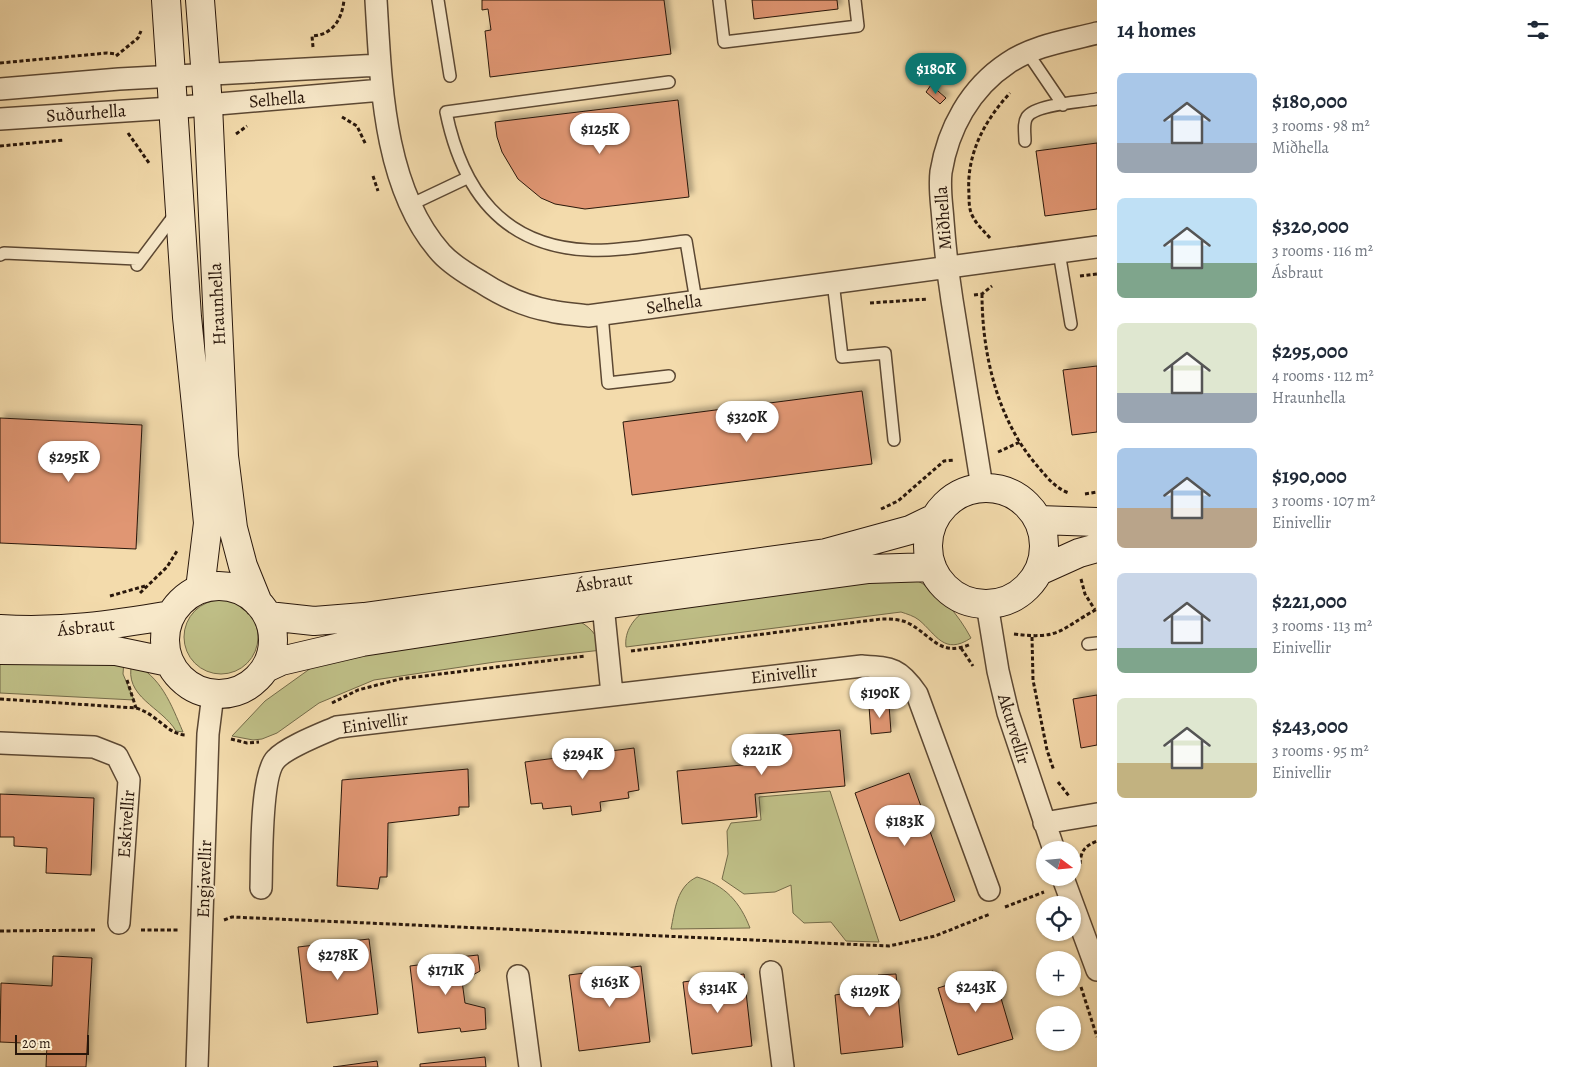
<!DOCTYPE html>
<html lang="en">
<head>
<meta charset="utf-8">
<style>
  :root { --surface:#fff; --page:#f6f6f7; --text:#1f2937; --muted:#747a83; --accent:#0f766e }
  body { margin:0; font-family:Alegreya,serif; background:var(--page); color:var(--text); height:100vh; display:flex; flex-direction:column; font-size:19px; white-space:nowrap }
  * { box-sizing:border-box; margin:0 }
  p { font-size:16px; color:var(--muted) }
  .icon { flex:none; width:28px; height:28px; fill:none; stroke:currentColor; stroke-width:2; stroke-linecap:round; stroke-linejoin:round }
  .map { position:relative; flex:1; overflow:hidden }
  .drawer { display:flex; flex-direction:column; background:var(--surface); width:475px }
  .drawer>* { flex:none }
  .needle { width:32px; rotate:106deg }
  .buttons { position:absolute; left:1036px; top:841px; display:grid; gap:10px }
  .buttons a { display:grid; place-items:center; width:45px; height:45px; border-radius:50%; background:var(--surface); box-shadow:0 1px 4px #0004; font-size:25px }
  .scale { position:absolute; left:15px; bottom:12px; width:74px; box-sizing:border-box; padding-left:5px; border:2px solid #29170b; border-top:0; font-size:14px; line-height:18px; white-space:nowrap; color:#29170b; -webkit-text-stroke:4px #f7e8c9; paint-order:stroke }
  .price { position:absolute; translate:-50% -42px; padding:0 11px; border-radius:18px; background:#fff; color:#222; font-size:16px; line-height:32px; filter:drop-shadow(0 1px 2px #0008) }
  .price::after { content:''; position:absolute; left:50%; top:30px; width:15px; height:11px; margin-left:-8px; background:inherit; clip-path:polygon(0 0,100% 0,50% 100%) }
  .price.current { background:var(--accent); color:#fff }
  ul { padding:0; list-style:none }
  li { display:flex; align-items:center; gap:15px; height:125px; padding:0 20px }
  li span { display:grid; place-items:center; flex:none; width:140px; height:100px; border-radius:8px; color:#555 }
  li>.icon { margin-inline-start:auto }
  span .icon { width:60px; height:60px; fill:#fffc; stroke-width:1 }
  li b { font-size:21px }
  h2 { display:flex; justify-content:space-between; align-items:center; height:60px; padding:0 20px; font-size:21px }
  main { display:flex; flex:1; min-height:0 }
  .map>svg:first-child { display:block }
  .green { fill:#bfbf87; stroke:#746b49 }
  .building { fill:#e09673; stroke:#29170b; filter:url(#shadow) }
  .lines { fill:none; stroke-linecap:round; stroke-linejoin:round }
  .lane-casing { stroke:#5c4833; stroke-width:14 }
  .street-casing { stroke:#5c4833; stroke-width:24 }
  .secondary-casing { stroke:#29170b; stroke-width:30 }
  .path { stroke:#29170b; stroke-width:3; stroke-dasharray:4 2.5; stroke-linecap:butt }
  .lane { stroke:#f7e8c9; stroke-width:11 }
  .street { stroke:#f7e8c9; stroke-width:21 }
  .secondary { stroke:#f7e8c9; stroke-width:28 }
  .labels { text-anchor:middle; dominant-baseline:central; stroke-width:4.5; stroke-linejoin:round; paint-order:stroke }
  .street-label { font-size:18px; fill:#29170b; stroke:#f7e8c9 }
</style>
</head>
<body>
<main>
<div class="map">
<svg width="1097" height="1067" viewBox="0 0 1097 1067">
  <defs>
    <filter id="shadow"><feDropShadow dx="4.5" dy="-4.5" stdDeviation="2.5" flood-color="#0004"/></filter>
  </defs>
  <rect width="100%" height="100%" fill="#f3dbac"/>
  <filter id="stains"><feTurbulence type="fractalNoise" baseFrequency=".004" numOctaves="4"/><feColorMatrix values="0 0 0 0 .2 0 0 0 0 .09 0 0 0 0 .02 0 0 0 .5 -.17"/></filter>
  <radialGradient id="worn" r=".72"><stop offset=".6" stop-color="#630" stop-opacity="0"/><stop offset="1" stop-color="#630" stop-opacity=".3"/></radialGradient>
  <!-- green -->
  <path class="green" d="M914 579C939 591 958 614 971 638 944 656 936 634 919 620 914 616 907 614 901 612L626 647C624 631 634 618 646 610L838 584Z
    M184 637a37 37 0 1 1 74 0a37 37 0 1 1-74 0Z
    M574 619C589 625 597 634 602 650L495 662 374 680 319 703 277 733 262 739 253 740 232 736 265 701 318 663Z
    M0 657 124 660 123 674 134 700 0 693Z
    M132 663C161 676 171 704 183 732L176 731C162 707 123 697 132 663Z
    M830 791 879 942 846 941 831 922 804 923 793 913 791 885 775 892 744 894 722 879 728 854 727 831 731 823 761 820 759 797Z
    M697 877C725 885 740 902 750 928L671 929C675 909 677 886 697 877Z"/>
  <!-- building -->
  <path class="building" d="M482 0H664L671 54 490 77 485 31 491 30 488 9 482 10Z
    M752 0H837L838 9 754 19Z
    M931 85 946 98 940 104 926 92Z
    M678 100 689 197 585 209 555 204 541 198 518 179 502 152 497 137 495 122Z
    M1097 143V209L1045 216 1036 151Z
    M1097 366V432L1072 435 1063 370Z
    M862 391 872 464 632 495 623 422Z
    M0 418 142 425 136 549 0 543Z
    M1097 695V745L1081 748 1073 699Z
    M889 705 891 732 871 734 869 706Z
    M840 730 845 786 755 794 757 817 682 824 677 771 753 764 750 738Z
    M634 748 639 790 628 792 629 798 600 802 601 811 572 815 571 806 543 809 542 803 531 804 525 762Z
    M468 769 469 807H459V815L388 823 387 877H380L378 889 337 886 342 780Z
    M909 773 955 901 900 921 855 793Z
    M0 794 94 798 91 875 46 873 47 848 14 846V837H0Z
    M369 939 378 1014 307 1023 298 947Z
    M478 955 480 971 462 981 465 1003 485 1008 486 1029 461 1032 460 1028 418 1033 410 966 450 961V958Z
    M53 956 92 958 86 1067H46L47 1044 0 1042 1 983 52 986Z
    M641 966 650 1042 579 1051 569 975Z
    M993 971 1013 1039 958 1055 938 988Z
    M744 974 752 1046 692 1054 683 982Z
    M896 974 903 1047 841 1054 835 995 848 993 847 986 865 984 866 990 879 989 878 975Z
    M485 1057 486 1067H420V1064Z
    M377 1061 378 1067H333Z"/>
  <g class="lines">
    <defs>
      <path id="lane" d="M438 0 450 76
        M719 0 724 42 858 26 855 0
        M1027 52 1063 105
        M669 82 446 112C462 190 502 246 588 250 617 252 656 244 686 241L696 301
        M1025 141C1025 133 1023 123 1027 117 1036 104 1082 102 1097 99
        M410 205 467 178
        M1059 252 1071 324
        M0 255 4 253 137 259
        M137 265 176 213
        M833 282 842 357 885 353 894 440
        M602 314 608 383 669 376
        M1088 644 1097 643"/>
      <path id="street" d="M376 0C381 82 383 188 441 253 452 265 467 274 481 282 501 295 527 307 551 311 563 314 576 314 588 316L1097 247
        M0 89 119 79 380 65
        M0 119 171 108 382 90
        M982 487C972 425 962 362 952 300 948 274 945 248 943 221 942 205 939 189 941 172 948 129 970 88 1008 63 1035 45 1066 41 1097 33
        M987 604 998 671 1008 713 1054 850
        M603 605 612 694
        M0 743 94 747 117 756 129 780 119 923
        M1044 823 1097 814
        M1063 878 1097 970
        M261 888C262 863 260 775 276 759 287 747 321 734 337 727L862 666C892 668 899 668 917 694L989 890
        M771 972 783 1067
        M518 976 530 1067
        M197 1067 208 734 213 694"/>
      <path id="secondary" d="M166 0 187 317 208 523 200 589
        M200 0 208 105 224 456 233 528 243 566 258 603
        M928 546a58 58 0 1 1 116 0a58 58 0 1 1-116 0Z
        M1039 520 1097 522
        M1039 571 1079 553 1097 548
        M165 640a54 54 0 1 1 108 0a54 54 0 1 1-108 0Z
        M268 616 314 621 364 617 826 553 910 530 935 518
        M0 629C60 633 112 625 171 615
        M0 650 116 651 169 662
        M266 668 281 661 362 642 603 605 869 569 932 567"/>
    </defs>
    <!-- lane casing -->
    <use href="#lane" class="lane-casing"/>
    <!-- street casing -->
    <use href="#street" class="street-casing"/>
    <!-- secondary casing -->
    <use href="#secondary" class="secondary-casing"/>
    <!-- path -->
    <path class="path" d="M313 47 312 36C333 35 342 19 344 0
      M116 56 138 38 141 31
      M0 63 107 53 116 54
      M342 117 357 126 366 145
      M128 133 149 163
      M236 134 247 126
      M0 146 64 140
      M373 176 378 191
      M990 238C984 231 977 225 973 217 969 210 969 202 969 194 966 155 984 121 1010 93
      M1080 276 1097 274
      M982 294C982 355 998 423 1040 469 1048 479 1057 489 1069 493
      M974 295 982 294 992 286
      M870 303 928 299
      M998 452 1020 442
      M1085 494 1097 492
      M881 509 898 501 944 461 955 460
      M1081 579 1085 594 1095 610
      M140 593 167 567 177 551
      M110 596 145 586
      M1014 634C1061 640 1060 629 1097 609
      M1032 637 1033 680 1047 750 1054 771
      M961 648 973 666
      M631 651 881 619C890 619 900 619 908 623 932 635 939 658 971 644
      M127 680 136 708
      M0 699 136 708C157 714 167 734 185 735
      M332 703 358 690 400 679 585 656
      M231 739 247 743 259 742
      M1058 782 1069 796
      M1080 864C1081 850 1085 846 1097 841
      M1005 907 1044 892
      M224 920 232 917 889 946 935 936 990 914
      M141 930H179
      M0 931 97 930
      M1081 987 1097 1037"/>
    <!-- lane -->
    <use href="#lane" class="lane"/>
    <!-- street -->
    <use href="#street" class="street"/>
    <!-- secondary -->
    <use href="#secondary" class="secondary"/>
  </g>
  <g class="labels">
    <!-- street labels -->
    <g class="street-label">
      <text transform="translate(277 99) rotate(-5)">Selhella</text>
      <text transform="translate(86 113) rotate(-4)">Suðurhella</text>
      <text transform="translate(943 218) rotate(-94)">Miðhella</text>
      <text transform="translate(217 304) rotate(-93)">Hraunhella</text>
      <text transform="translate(674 304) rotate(-8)">Selhella</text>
      <text transform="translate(604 582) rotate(-8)">Ásbraut</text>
      <text transform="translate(86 627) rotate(-6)">Ásbraut</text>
      <text transform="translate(784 674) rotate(-6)">Einivellir</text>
      <text transform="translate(375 723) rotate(-8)">Einivellir</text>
      <text transform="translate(1014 729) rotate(73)">Akurvellir</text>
      <text transform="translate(126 824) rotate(-86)">Eskivellir</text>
      <text transform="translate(204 879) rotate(-88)">Engjavellir</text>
    </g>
  </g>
  <rect width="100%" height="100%" filter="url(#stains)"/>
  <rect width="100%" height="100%" fill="url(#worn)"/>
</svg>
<div class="buttons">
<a><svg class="needle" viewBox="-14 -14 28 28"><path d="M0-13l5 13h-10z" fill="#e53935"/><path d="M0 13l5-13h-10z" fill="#747a83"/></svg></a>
<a><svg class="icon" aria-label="locate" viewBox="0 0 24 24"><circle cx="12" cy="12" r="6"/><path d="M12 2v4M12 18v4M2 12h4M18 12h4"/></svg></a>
<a>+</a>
<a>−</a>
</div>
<div class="scale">20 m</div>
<b class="price current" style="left:936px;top:95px">$180K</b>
<b class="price" style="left:600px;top:155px">$125K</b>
<b class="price" style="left:747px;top:443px">$320K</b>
<b class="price" style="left:69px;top:483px">$295K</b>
<b class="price" style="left:880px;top:719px">$190K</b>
<b class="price" style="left:762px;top:776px">$221K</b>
<b class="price" style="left:583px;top:780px">$294K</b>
<b class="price" style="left:905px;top:847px">$183K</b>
<b class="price" style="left:338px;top:981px">$278K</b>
<b class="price" style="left:446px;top:996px">$171K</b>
<b class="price" style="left:610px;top:1008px">$163K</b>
<b class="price" style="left:976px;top:1013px">$243K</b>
<b class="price" style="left:718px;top:1014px">$314K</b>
<b class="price" style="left:870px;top:1017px">$129K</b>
</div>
<section class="drawer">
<h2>14 homes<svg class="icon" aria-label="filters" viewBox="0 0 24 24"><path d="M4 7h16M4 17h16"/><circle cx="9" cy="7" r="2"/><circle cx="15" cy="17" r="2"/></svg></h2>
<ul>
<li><span style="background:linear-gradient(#a9c7e8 70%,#9aa5b1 0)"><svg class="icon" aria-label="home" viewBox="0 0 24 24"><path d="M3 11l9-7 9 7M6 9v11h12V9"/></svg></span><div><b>$180,000</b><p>3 rooms · 98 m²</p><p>Miðhella</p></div></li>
<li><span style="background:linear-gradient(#bfe0f5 65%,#7fa58c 0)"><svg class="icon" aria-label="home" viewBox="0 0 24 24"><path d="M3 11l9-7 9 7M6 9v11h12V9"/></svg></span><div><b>$320,000</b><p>3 rooms · 116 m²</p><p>Ásbraut</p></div></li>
<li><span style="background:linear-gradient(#dfe7d0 70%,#9aa5b1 0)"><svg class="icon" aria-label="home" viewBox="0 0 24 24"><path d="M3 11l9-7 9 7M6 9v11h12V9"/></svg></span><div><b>$295,000</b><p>4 rooms · 112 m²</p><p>Hraunhella</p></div></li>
<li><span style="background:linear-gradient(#a9c7e8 60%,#b9a48a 0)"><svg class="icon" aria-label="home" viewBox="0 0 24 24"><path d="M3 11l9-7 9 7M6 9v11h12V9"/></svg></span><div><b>$190,000</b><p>3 rooms · 107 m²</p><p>Einivellir</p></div></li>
<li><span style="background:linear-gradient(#c9d6e8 75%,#7fa58c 0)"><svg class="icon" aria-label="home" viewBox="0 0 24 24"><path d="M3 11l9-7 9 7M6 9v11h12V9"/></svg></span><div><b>$221,000</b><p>3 rooms · 113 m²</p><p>Einivellir</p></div></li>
<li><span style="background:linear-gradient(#dfe7d0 65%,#c2b280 0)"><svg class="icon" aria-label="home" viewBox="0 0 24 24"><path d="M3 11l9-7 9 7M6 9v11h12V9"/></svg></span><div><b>$243,000</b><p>3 rooms · 95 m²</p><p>Einivellir</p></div></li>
</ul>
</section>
</main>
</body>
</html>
